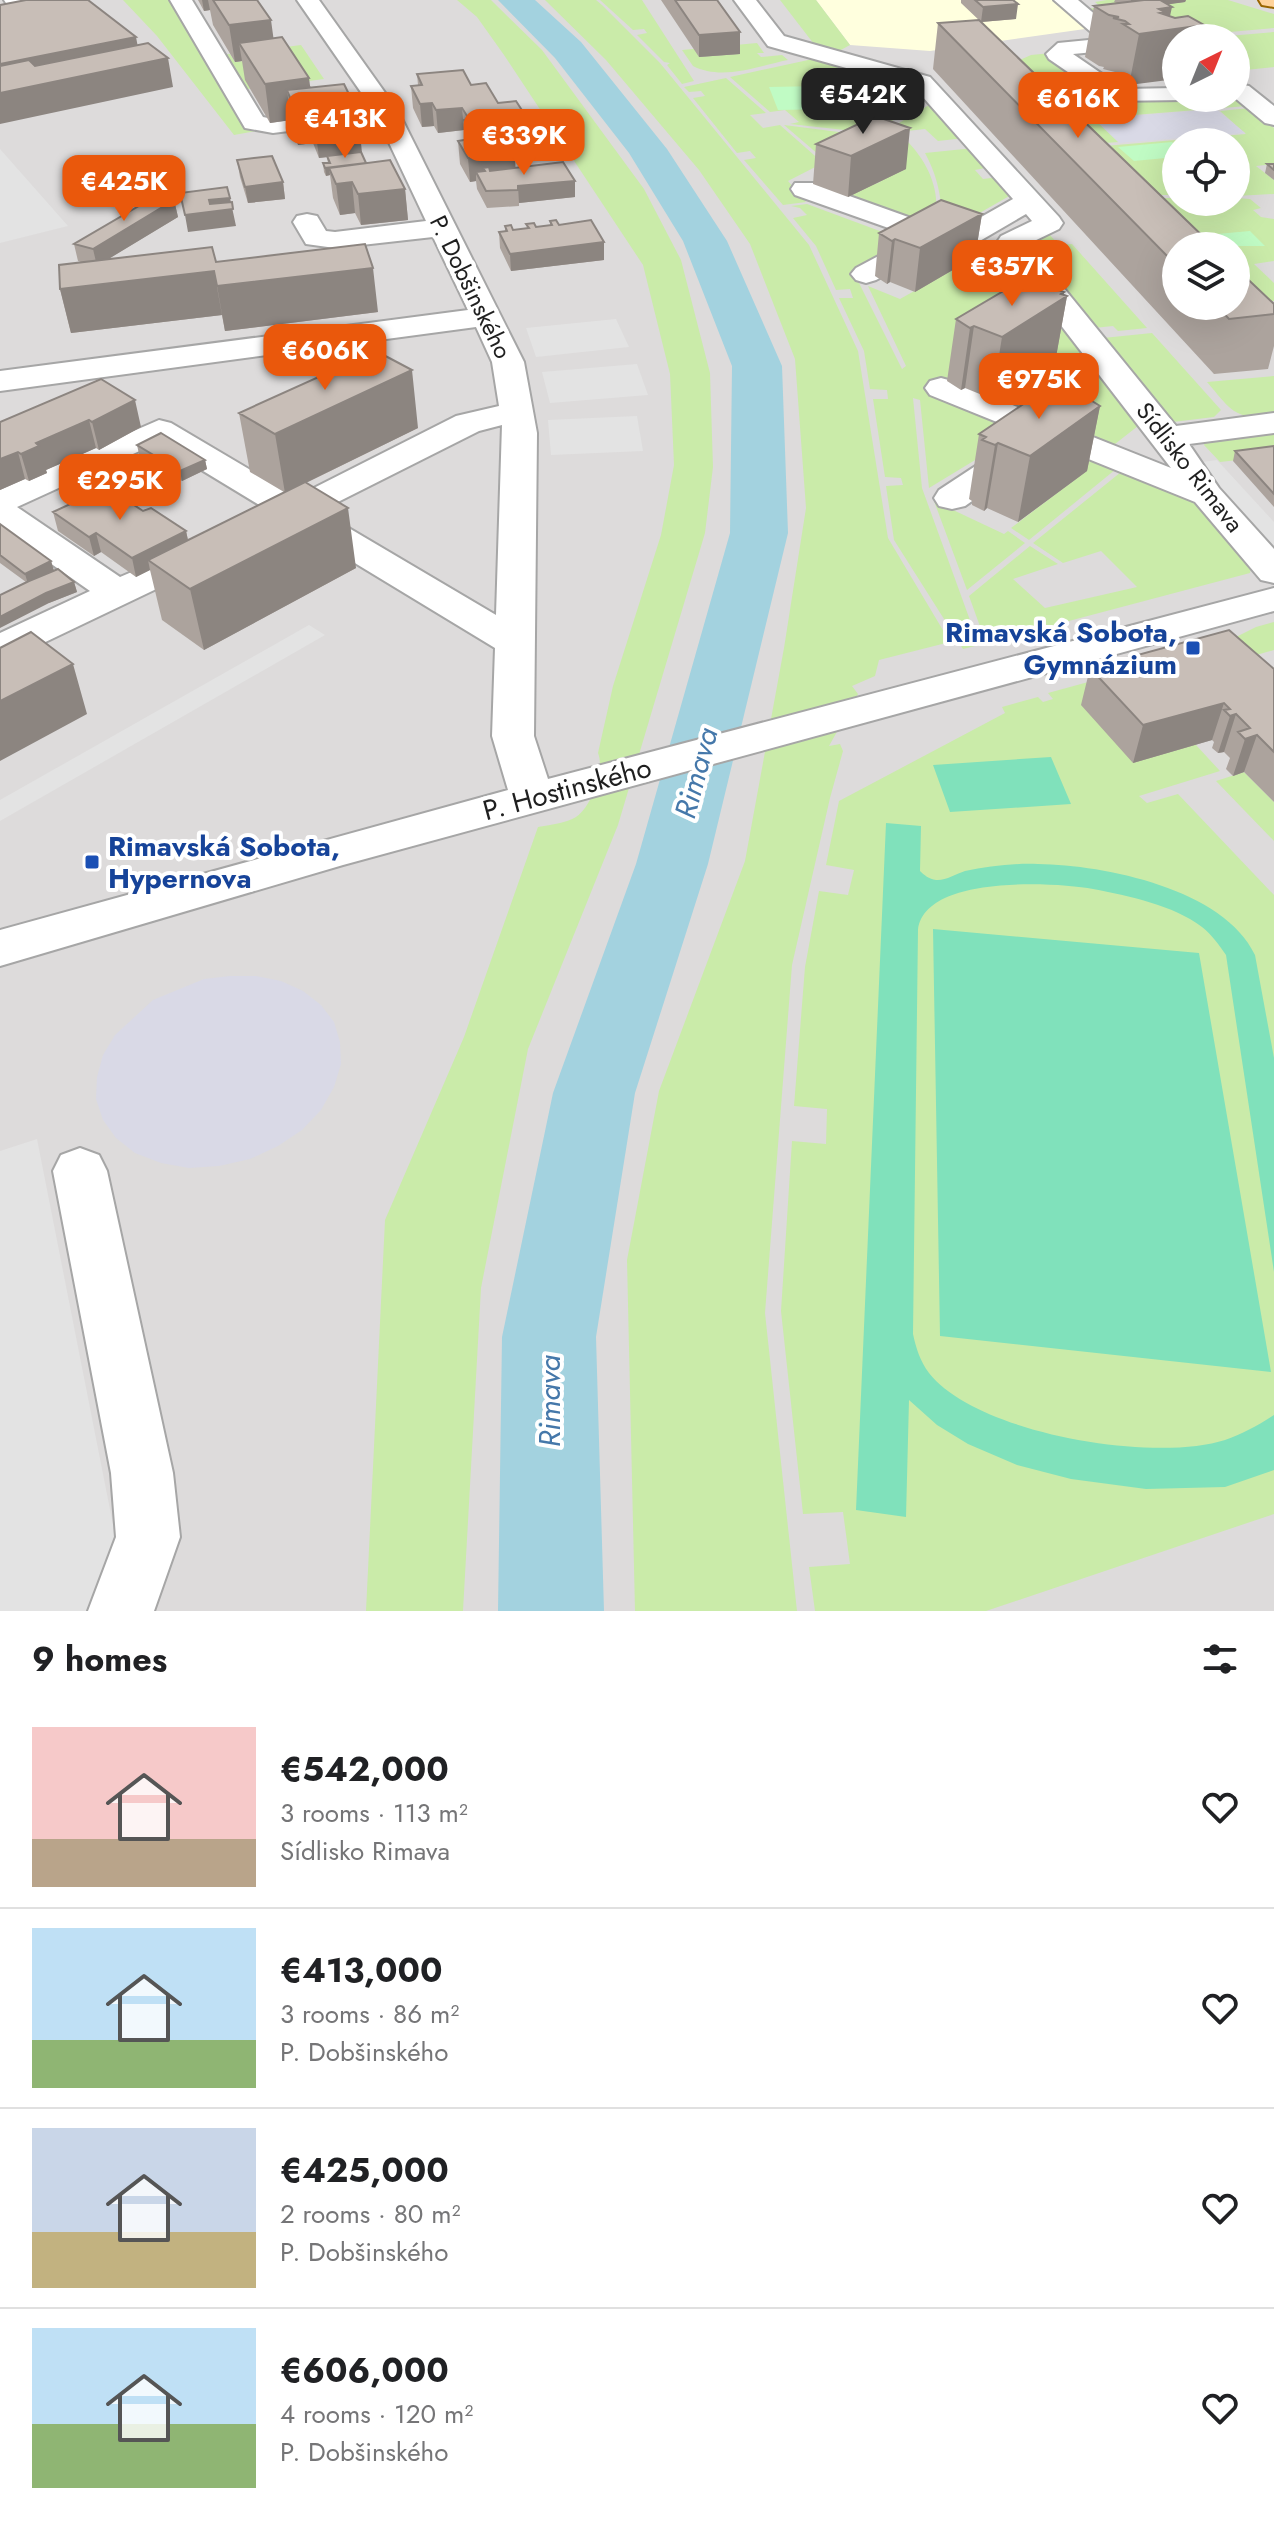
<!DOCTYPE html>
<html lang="en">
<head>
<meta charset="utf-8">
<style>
  :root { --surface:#fff; --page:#f6f6f6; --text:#202124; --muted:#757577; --line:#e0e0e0; --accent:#ea580c }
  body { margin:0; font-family:Jost,sans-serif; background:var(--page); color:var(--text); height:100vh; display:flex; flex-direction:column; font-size:30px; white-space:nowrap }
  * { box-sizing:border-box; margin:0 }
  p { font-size:26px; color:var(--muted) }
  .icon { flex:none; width:44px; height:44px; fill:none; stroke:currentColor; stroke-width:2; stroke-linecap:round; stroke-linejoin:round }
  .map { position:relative; height:1611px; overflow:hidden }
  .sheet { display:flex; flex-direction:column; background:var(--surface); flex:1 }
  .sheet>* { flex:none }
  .needle { width:52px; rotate:43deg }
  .fabs { position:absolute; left:1162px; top:24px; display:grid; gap:16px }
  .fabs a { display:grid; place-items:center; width:88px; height:88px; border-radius:50%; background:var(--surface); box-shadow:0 8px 32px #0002; font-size:40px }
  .price { position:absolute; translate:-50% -68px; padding:0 18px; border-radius:16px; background:var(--accent); color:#fff; font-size:26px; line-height:52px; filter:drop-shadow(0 2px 4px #0008) }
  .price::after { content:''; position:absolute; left:50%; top:48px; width:24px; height:18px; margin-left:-12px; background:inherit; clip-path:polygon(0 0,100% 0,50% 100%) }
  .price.current { background:#222; color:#fff }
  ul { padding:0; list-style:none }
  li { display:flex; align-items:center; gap:24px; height:200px; padding:0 32px }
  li+li { border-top:2px solid var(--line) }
  li span { display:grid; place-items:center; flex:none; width:224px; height:160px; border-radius:0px; color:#555 }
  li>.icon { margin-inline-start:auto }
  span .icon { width:96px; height:96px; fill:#fffc; stroke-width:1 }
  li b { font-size:34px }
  h2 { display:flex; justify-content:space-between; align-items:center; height:96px; padding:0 32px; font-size:34px }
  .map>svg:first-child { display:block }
  .residential { fill:#dddbdb; fill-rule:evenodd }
  .education { fill:#ffffde }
  .grass { fill:#caeba9 }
  .park { fill:#c0fbc4 }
  .pitch { fill:#80e1bb }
  .parking { fill:#e3e3e3 }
  .plaza { fill:#d9d9e6 }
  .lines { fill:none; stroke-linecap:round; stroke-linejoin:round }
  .river { fill:#a3d2df; fill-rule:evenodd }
  .minor-casing { stroke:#a6a6a6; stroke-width:4 }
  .major-casing { stroke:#996500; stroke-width:4 }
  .minor { fill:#fff; fill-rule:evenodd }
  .major { fill:#ffd39b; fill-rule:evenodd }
  .wall { fill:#aca39d }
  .shaded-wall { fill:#8c8580 }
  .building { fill:#c8beb7; stroke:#8c8580; stroke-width:2 }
  .transit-dot { fill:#1a4fb4; stroke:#fff; stroke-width:3 }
  .labels { text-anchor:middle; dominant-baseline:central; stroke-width:8; stroke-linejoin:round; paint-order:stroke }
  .far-street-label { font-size:24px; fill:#1f1f1f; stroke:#fff }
  .transit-label { font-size:28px; font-weight:bold; fill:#164399; stroke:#fff; text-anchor:end }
  .street-label { font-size:28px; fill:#1f1f1f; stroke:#fff }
  .water-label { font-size:30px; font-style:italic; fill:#4578aa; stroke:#fff }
</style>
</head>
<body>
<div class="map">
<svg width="1274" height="1611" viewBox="0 0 1274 1611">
  <rect width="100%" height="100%" fill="#f0ece4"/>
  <!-- residential -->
  <path class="residential" d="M0 0H1274V1611H0ZM1176 38H1236V98H1176ZM1176 142H1236V202H1176ZM1176 246H1236V306H1176Z"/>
  <!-- education -->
  <path class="education" d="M816 0H1057L1092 28 930 51 850 45Z"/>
  <!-- grass -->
  <path class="grass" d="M123 0H176L249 125 273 128 234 135 157 36Z
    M457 0H491L542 50 644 189 681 260 710 373 713 467 705 533 618 825 528 1049 481 1288 463 1611H366L385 1220 464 1037 538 827C549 825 567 823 576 817 592 806 605 770 598 753L613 686 661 535 674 465 670 374 643 265 504 55 477 17Z
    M545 0H596L602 5 660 63 809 245 858 351 888 538 950 642 879 660 875 676 852 686 858 694 829 746 840 744 843 751 830 798 792 965 765 1313 797 1611H635L627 1260 659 1091 745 861 784 648 806 508 795 359 750 244 699 170 606 60Z
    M600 0H642L694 81 682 84 667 65 670 63 664 62 637 35 647 33 644 29 633 30Z
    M780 0H816L850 45 839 51 817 48Z
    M1107 0H1228L1274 14V28L1128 41 1086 9 1101 7 1095 2Z
    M1274 32V67L1236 71V38H1205Z
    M757 43 764 53H757L761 57 782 55 788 60C758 66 722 81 693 66L682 50Z
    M301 45 324 79 241 90 221 55 230 54 235 62 275 57 271 49Z
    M1052 53 1078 72 1061 75C1072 83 1089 101 1102 102 1140 107 1216 83 1247 106L1096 118 1119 142 1090 144 1009 65 1031 55Z
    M822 57 920 87 910 88 914 94 925 93 930 98 872 133 790 124 799 122 785 110 770 112 730 77Z
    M726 78 766 113 750 115 763 128 780 125 823 163 788 181 806 202 783 205 744 160 756 158 750 151 737 153 693 98 705 96 701 91 689 92 684 87Z
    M934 102 965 138 938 141 925 129 907 131 899 123Z
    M1250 108 1274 128V164L1256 166 1274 180V194L1236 196V142H1176V195H1143L1093 147 1246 134 1220 111Z
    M784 125 870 136 826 161Z
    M906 140C931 165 943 196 933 231L814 185 875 184 880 182Z
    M974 148 990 167 975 170 983 179 999 177 1011 195 943 234C942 203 940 181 925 153Z
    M1145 198H1176V202H1236V198L1250 199 1261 208 1253 210 1261 217 1274 219V261L1254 264 1274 283V301L1254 303 1236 285V246H1195Z
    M807 204 912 243 854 273 902 369 906 366 868 286 900 299 975 257 1022 276 1090 365 1081 394 1059 430 993 399 1055 358 948 381 1007 421 990 451 929 488 920 400 913 398 922 488 979 645 963 649 894 540 886 486 903 485 901 478 885 477 873 399H888L887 390 870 389 864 351 839 298H853L850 289 836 290 816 246 793 218 807 215 800 208 791 206Z
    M1049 234 1059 245 1072 244 1147 328 1118 331 1113 326 1094 328 1023 243 1040 241 1036 236Z
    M1152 333 1221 410 1214 417 1173 422 1103 338Z
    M1094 370 1138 426 1115 444 1097 446 1078 413Z
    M1274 376V416C1234 420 1232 411 1207 382Z
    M1274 433V456L1220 462 1204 445 1205 441Z
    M1057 439 1121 465 1029 540 1011 528 1086 471Z
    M1126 468 1194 495 1251 567 1250 573 986 643 969 596 1030 546 1058 564 1013 579 1045 608 1137 587 1101 551 1063 563 1033 543Z
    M934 501 1004 534 1008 531 1025 543 967 590Z
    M1274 622V650L1218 666 1196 745 1220 771 1139 796 1147 803 1178 794 1274 895V1514L986 1611H815L809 1567 850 1564 843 1512 803 1514 781 1311 792 1141 826 1144 827 1109 794 1106 805 967 819 891 848 895 854 870 826 865 839 801 1005 713 1002 707 1038 697 1043 702 1053 699 1048 693 1216 647 1256 627Z
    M1244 772 1274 802V841L1216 781Z"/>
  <!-- park -->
  <path class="park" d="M821 86 830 109 778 110 769 87Z
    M1172 142 1176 146V157L1134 161 1118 147Z
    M1250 231 1265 246H1216L1206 235Z"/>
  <!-- pitch -->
  <path class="pitch" d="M1051 757 1071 804 950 812 933 765Z
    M886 823 921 826 920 871C924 875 929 879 936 880 945 881 956 874 965 871 988 866 1014 863 1038 864 1105 865 1224 889 1255 955L1274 1058V1272L1226 955C1219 945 1212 935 1202 927 1173 905 1129 896 1093 889 1053 882 924 875 918 930L913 1334C916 1348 920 1361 929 1373 977 1434 1154 1463 1225 1440 1242 1434 1259 1425 1274 1415V1470L1225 1487 1146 1489 1071 1479 1017 1465 968 1444 937 1425 909 1400 906 1517 856 1510Z
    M933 929 1199 953 1271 1372 940 1336Z"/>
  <!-- parking -->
  <path class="parking" d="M0 149 68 226 0 243Z
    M616 319 629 347 536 357 526 328Z
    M637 364 648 395 550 403 542 372Z
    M637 416 643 451 551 455 548 420Z
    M1217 460 1274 522V551L1195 463Z
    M309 625 325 635 0 821V800Z
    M37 1139 130 1611H0V1151Z"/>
  <!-- plaza -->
  <path class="plaza" d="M1216 109 1245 133 1119 143 1094 119Z
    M230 976H256L281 981 303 991 321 1005 334 1022 340 1042 341 1064 334 1087 321 1110 302 1130 278 1146 250 1159 219 1166 189 1168 161 1163 135 1153 116 1138 103 1120 96 1099 97 1077 103 1055 115 1035 153 1000 204 979Z"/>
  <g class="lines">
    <!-- river -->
    <path class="river" d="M498 0H535L581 42 667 149 727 241 782 366 788 533 708 864 635 1093 596 1337 604 1611H498L502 1337 553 1093 636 864 730 533 732 366 683 241 629 153 555 58Z"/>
    <defs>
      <path id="minor" d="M4 0H26L27 1 16 7 8 6Z
        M170 0H192L263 117 273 119 351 109 360 111 363 116 360 121 351 123 273 133 245 128Z
        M297 0H319L398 111 524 362 537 433 534 736 548 779 1274 588V611L343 865 0 966V930L508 790 492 736 495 648 157 443 17 507 120 577 204 541 217 544 222 552 217 560 14 657 0 660V633L90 591 0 528V489L159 420 171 423 296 497 456 416 499 406 492 362 476 327 0 391V371L468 310 433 237 335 248 306 244 293 222 297 216 307 214 317 216 326 231 335 232 426 221 374 111ZM502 425 496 615 320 511 479 431Z
        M734 0H756L784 36 930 77 1059 217 1063 223 1059 229 1028 244 1176 426 1274 413V433L1189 444 1219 488 1274 549V583L1261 580 1195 502 930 395 925 388 930 381 941 378 952 381 1171 468 1026 280 939 247 876 280 866 283 856 280 851 274 856 268 914 237 795 195 791 189 795 183H813L953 233 1013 199 914 87 768 46ZM1026 214 1032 221 1001 236 997 242 1004 252 978 242Z
        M1054 0H1078L1130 44 1127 49 1073 54 1124 89 1176 88V98H1186L1185 100 1110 101 1049 59 1046 54 1058 43 1099 39Z
        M1236 84 1249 86 1274 106V125L1265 123 1235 98Z
        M1021 441 1033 444 1038 451 1033 458 965 506 952 509 939 506 934 498 939 490 1009 444Z
        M80 1148 99 1155 107 1171 173 1473 180 1537 154 1611H88L116 1537 111 1473 53 1171 61 1155Z"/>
      <path id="major" d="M1259 0H1274V7L1262 5Z"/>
    </defs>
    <!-- minor casing -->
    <use href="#minor" class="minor-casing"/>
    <!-- major casing -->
    <use href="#major" class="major-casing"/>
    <!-- minor -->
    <use href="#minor" class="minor"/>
    <!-- major -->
    <use href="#major" class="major"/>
  </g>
  <!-- wall -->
  <path class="wall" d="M198 0H257L273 38 362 153 366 163 405 189 408 220 361 225 355 213 340 215 333 198 330 175 326 176 324 172 323 163H328L327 157 319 158 313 143 298 145 292 129 291 120 270 123 245 80 242 61 235 62 213 25 210 10 204 11Z
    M661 0H717L740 54 699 57Z
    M961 0H1013L1016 19 981 22 961 3Z
    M1115 0H1186L1185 2 1167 4 1129 85 1114 76 1115 72 1103 69 1104 67 1099 66 1085 57 1094 6 1117 3 1114 2Z
    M938 23 1176 246V306H1236L1274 304V346L1268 369 1214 374 933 69Z
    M417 74 471 85 498 103 537 156 515 158V168L575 197 519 203V206L487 208 477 189 476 181 470 182 460 164 458 141 466 140 464 130 438 133 434 126 422 127 413 108 411 86 418 85Z
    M816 144 906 169 848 197 813 184Z
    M237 160 283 182 285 199 248 203 240 177Z
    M1267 164H1274V180L1265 173Z
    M174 200 178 217 108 259 216 262 378 312 225 331 222 315 71 333 60 289 81 262 78 261 74 244Z
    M982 214 975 257 915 292 890 282 887 284 875 276 879 233Z
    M550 221 604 242V260L511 271 500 248 499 232 505 231V226L513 230 527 228 526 224 536 227 550 225Z
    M1064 292 1063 295 1067 296 1056 357 992 399 965 388 961 390 947 381 956 319Z
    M101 379 141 427 99 450 96 448 46 470 47 473 29 481 25 479 0 490V422Z
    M1100 406 1087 471 1018 522 987 508 984 511 972 505V501L969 499 979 434Z
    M239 413 418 428 306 483 356 568 204 650 162 620 150 570 136 577 101 552 94 556 58 531 53 512 143 511 186 531 188 540 284 492 250 472Z
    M137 445 205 460 207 469 182 481 139 454Z
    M1274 446V507L1233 461 1235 451Z
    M0 524 51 561 54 571 74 582 77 592 49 603 26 582 0 563Z
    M1090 668 1274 669V802L1244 772 1233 776 1226 769 1230 758 1224 752 1218 753 1212 748 1214 742 1212 740 1133 763 1081 705Z"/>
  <!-- shaded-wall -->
  <path class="shaded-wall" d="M202 0H208L210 10 204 11Z
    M1131 0H1186L1185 2 1129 10Z
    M1018 4 1016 19 981 22 983 7Z
    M1172 7 1167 30 1204 25 1201 38H1176V79L1129 85 1139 34 1159 9Z
    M271 20 276 57 239 43 242 61 235 62 229 25Z
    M740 32V54L699 57V35Z
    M136 37 140 58 0 87V64Z
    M168 58 173 87 0 124V93Z
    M309 78 314 116 308 103 313 143 298 145 293 105 287 90 291 120 270 123 265 84Z
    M432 103 434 126 422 127 420 104Z
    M462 108 464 130 438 133 436 110Z
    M358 113 362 153 319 158 314 118Z
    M471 123 473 146 468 135V147L466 124Z
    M910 128 906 169 848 197 851 156Z
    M536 132 537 156 515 158 516 176 485 171 483 168 484 180 476 172V181L470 182 468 158 504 136Z
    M331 167 329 168 330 175 326 176 325 168Z
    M575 181V197L519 203 518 186Z
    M283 182 285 199 248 203 245 187Z
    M352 182 355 213 340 215 336 184Z
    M405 189 408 220 361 225 358 194Z
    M230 198 236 226 188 232 185 215 209 200Z
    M174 200 178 217 97 266 93 249Z
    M982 214 975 257 915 292 920 248Z
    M895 239 890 282 887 284 892 241Z
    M604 242V260L511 271 510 254Z
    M373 268 378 312 225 331 217 286Z
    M214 271 222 315 71 333 60 289Z
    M1064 292 1063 299 1067 296 1056 357 992 399 1002 337Z
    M974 326 965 388 961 390 970 328Z
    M412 370 418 428 285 493 275 434Z
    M135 400 141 427 99 450 92 422Z
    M1100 406 1087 471 1018 522 1030 456Z
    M89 420 96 448 46 470 47 473 29 481 21 454 36 443Z
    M998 443 987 508 984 511 995 445Z
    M18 452 25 479 0 490V459Z
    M205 460 207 469 182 481 180 471Z
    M348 508 356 568 204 650 190 589Z
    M186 531 190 550 148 560 150 570 136 577 132 558Z
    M96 533 101 552 94 556 89 537Z
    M51 561 54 571 28 584 25 574Z
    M74 582 77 592 49 603 0 628V617L46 593Z
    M73 664 87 714 0 761V701Z
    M1224 703 1212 740 1133 763 1143 725Z
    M1236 714 1224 752 1218 753 1230 716Z
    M1257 735 1244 772 1233 776 1245 739Z"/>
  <!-- building -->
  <path class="building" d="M26 0H88L136 37 0 64V5Z
    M213 0H257L271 20 229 25Z
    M675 0H717L740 32 699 35Z
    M975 0H1013L1018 4 983 7Z
    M1144 0H1160L1172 7 1159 9 1165 12 1160 13 1175 18 1188 16 1204 25 1139 34 1123 24H1129L1125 21 1113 18 1119 17 1109 15 1094 6Z
    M979 20 1213 246H1176V265L938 23Z
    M282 37 309 78 265 84 239 43Z
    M148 43 168 58 0 93V66L29 60 35 66Z
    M463 70 471 85 486 83 498 103 516 101 536 132 504 136 515 152 468 158 458 141 470 139 468 135 478 134 471 123 466 124 464 120 469 119 462 108 436 110 432 103 420 104 411 86 422 85 417 74Z
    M344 84 358 113 314 118 308 103 293 105 287 90Z
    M875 116 910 128 851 156 816 144Z
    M361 152 366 163 325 168 323 163H330L327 156Z
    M272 156 283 182 245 187 237 160Z
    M390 160 405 189 358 194 352 182 336 184 329 168Z
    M563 162 575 181 518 186V190L486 191 476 172 485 171 483 168 489 167 490 171Z
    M1267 164H1274V170Z
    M227 187 230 198 209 200 210 204 232 202 233 209 185 215 180 193Z
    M156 196 174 200 93 249 74 244Z
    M941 200 982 214 920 248 895 239 892 241 879 233Z
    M556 220 559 225 591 220 604 242 510 254 499 232 507 231 505 226 511 225 513 230 529 228 526 224 534 223 536 227 552 225 550 221Z
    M365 244 373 268 217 286 214 271 60 289 59 265 212 247 216 262Z
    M1236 268 1274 304V314L1229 319 1217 306H1236Z
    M1022 280 1064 292 1061 294 1067 296 1002 337 974 326 970 328 956 319Z
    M376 351 412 370 275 434 239 413Z
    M101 379 135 400 92 422 89 420 36 443 39 446 21 454 18 452 0 459V422Z
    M1050 386 1081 399 1084 396 1100 406 1030 456 998 443 995 445 982 440 986 437 979 434Z
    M161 433 205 460 180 471 137 445Z
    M1274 446V494L1235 451Z
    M305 482 348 508 190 589 148 560Z
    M107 487 143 511 151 508 186 531 132 558 96 533 89 537 53 512Z
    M0 524 51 561 25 574 0 555Z
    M58 569 74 582 46 593 0 617V595L29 581Z
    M1229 630 1274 669V752L1257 735 1245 739 1238 732 1250 728 1236 714 1230 716 1224 710 1230 709 1224 703 1143 725 1090 668Z
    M31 632 73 664 0 701V648Z"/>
  <!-- markers -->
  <g class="transit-dot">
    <rect x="1185" y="640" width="16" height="16" rx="4"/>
    <rect x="84" y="854" width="16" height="16" rx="4"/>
  </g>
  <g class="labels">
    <!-- far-street labels -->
    <g class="far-street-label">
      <text transform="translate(471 287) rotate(64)">P. Dobšinského</text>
      <text transform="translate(1190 467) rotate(52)">Sídlisko Rimava</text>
    </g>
    <!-- transit labels -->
    <g class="transit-label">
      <text x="1177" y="632">Rimavská Sobota,<tspan x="1177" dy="32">Gymnázium</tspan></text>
      <text x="108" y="846" text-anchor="start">Rimavská Sobota,<tspan x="108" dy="32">Hypernova</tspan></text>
    </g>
    <!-- street labels -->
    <g class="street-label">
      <text transform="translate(567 789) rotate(-15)">P. Hostinského</text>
    </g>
    <!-- water labels -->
    <g class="water-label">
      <text transform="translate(696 773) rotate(-75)">Rimava</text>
      <text transform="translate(549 1401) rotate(-90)">Rimava</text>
    </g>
  </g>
</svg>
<div class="fabs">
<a><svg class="needle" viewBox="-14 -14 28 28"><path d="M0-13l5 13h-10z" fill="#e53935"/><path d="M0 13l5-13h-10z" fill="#757577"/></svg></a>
<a><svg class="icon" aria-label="locate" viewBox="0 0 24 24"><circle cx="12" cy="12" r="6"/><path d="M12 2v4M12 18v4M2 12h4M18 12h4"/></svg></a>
<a><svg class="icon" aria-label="layers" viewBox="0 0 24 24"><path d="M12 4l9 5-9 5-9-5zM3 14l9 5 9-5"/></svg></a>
</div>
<b class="price current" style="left:863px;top:136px">€542K</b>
<b class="price" style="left:1078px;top:140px">€616K</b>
<b class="price" style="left:345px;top:160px">€413K</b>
<b class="price" style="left:524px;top:177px">€339K</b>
<b class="price" style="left:124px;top:223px">€425K</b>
<b class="price" style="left:1012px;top:308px">€357K</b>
<b class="price" style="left:325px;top:392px">€606K</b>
<b class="price" style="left:1039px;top:421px">€975K</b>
<b class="price" style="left:120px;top:522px">€295K</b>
</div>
<section class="sheet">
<h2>9 homes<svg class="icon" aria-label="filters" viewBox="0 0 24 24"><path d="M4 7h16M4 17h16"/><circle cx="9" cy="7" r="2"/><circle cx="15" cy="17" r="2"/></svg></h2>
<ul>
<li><span style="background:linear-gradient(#f6c9c9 70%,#b9a48a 0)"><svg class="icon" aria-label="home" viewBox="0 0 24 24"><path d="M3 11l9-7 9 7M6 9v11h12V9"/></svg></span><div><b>€542,000</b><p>3 rooms · 113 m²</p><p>Sídlisko Rimava</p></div><svg class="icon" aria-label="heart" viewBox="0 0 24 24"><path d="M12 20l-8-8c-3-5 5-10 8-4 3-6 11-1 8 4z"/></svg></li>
<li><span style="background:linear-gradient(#bfe0f5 70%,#8fb573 0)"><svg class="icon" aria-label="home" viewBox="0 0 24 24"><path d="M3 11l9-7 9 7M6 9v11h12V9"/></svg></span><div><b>€413,000</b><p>3 rooms · 86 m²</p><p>P. Dobšinského</p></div><svg class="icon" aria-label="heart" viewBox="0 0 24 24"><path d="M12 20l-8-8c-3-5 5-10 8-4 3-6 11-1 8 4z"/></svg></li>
<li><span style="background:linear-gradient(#c9d6e8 65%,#c2b280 0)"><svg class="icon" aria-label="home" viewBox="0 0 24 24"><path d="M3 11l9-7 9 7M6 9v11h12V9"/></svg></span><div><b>€425,000</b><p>2 rooms · 80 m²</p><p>P. Dobšinského</p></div><svg class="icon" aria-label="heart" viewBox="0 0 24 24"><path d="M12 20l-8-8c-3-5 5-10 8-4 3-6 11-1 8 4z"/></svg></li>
<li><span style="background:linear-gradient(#bfe0f5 60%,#8fb573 0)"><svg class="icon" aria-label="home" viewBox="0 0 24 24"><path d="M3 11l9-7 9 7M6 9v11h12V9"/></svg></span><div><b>€606,000</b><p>4 rooms · 120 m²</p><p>P. Dobšinského</p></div><svg class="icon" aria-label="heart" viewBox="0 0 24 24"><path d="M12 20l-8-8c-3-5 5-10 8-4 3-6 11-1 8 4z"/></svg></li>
</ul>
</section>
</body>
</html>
